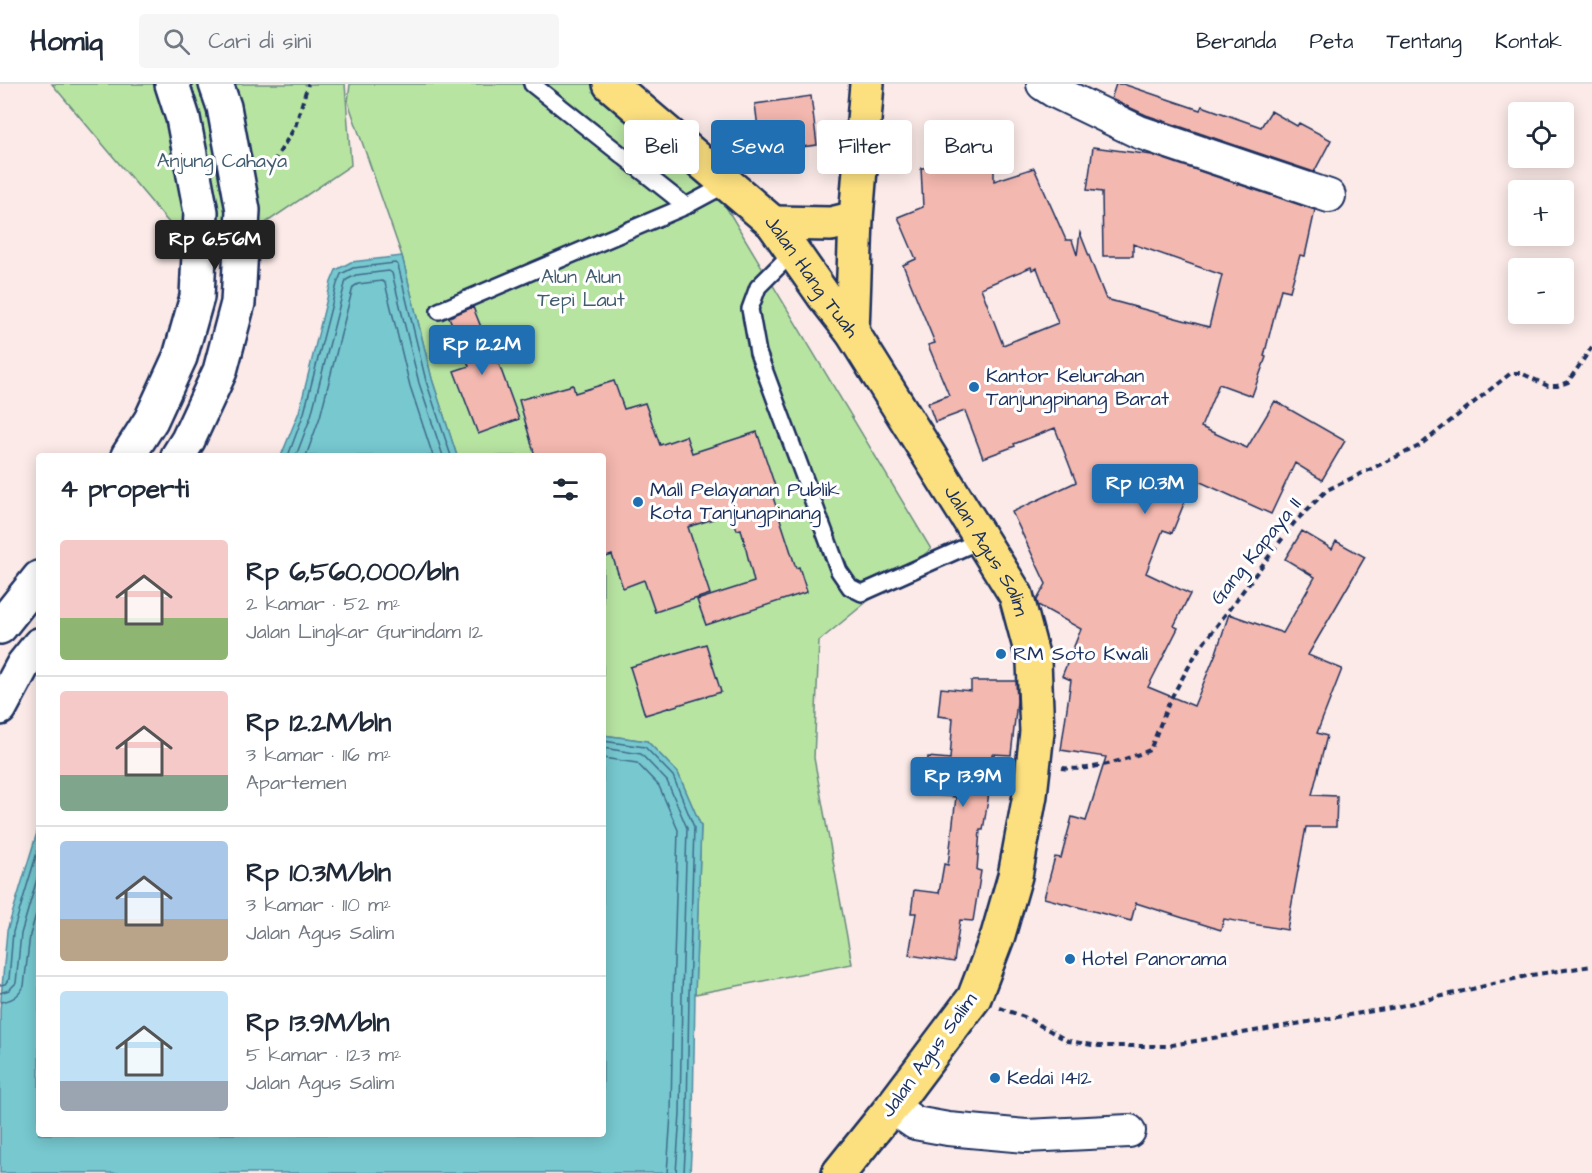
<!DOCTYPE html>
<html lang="id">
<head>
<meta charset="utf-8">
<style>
  :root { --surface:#fff; --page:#f6f6f7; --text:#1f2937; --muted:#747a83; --line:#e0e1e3; --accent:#1f6fb2 }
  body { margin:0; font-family:"Architects Daughter",sans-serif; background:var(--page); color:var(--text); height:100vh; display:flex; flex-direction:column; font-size:22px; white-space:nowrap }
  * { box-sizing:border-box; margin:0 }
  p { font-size:20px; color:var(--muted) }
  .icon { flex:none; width:33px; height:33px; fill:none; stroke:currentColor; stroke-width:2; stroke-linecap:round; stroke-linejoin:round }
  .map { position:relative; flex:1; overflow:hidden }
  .sheet { position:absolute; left:36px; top:369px; width:570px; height:684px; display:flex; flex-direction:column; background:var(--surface); border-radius:6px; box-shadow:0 3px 15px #0003 }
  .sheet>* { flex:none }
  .hud { position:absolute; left:624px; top:36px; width:570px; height:54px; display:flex; gap:12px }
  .buttons { position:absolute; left:1508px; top:18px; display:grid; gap:12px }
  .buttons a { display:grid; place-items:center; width:66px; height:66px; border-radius:6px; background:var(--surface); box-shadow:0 3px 15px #0003; font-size:30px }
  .price { position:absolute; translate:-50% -51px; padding:0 14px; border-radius:6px; background:var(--accent); color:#fff; font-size:20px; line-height:39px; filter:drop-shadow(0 2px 3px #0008) }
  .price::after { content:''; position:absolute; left:50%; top:36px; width:18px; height:14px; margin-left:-9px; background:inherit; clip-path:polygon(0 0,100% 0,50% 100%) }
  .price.selected { background:#222; color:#fff }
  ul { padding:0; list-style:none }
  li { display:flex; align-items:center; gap:18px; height:150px; padding:0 24px }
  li+li { border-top:2px solid var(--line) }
  li span { display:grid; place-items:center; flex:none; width:168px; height:120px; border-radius:6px; color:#555 }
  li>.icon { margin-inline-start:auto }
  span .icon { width:72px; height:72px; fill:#fffc; stroke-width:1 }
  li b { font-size:26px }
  h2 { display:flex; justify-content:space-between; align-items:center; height:72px; padding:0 24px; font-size:26px }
  .pill { padding:0 21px; border-radius:6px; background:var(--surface); box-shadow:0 3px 15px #0003; font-size:21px; line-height:54px }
  .pill.selected { background:var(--accent); color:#fff }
  header { display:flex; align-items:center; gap:36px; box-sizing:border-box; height:84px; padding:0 30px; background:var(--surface); border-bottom:2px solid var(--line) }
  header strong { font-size:28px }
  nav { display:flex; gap:33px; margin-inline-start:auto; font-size:21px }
  .search { width:420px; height:54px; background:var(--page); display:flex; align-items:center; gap:15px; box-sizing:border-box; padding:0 21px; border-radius:6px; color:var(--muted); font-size:22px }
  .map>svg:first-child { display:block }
  .green { fill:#b8e4a2; stroke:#6a8a80; stroke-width:1.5 }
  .water { fill:#77c8cf; stroke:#528ba2; stroke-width:1.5 }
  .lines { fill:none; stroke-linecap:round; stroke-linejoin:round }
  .shore { stroke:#406c8b; stroke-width:1.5 }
  .building { fill:#f3b8af; stroke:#1b2f5e; stroke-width:1.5; fill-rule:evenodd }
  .lane-casing { stroke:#1b2f5e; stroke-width:20 }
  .street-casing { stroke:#1b2f5e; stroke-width:36 }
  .secondary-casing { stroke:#1b2f5e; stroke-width:38 }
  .highway-casing { stroke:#1b2f5e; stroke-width:38 }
  .path { stroke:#1b2f5e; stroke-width:4; stroke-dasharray:6 4.5; stroke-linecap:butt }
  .lane { stroke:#fff; stroke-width:15 }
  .street { stroke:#fff; stroke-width:32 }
  .secondary { stroke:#fff; stroke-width:33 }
  .highway { stroke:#fce080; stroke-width:33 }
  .poi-dot { fill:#1f6fb2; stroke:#fff; stroke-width:2 }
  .labels { text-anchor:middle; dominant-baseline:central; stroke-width:6; stroke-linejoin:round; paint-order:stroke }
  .park-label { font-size:20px; fill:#425c6f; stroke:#fff }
  .street-label { font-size:20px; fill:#1b2f5e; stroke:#fff }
  .poi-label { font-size:20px; fill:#1b2f5e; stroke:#fff; text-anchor:start }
</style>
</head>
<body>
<header>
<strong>Homiq</strong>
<div class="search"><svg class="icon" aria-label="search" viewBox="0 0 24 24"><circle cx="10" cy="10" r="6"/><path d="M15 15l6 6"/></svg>Cari di sini</div>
<nav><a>Beranda</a><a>Peta</a><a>Tentang</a><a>Kontak</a></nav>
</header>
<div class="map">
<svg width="1592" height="1089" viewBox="0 0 1592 1089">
  <rect width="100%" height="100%" fill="#fbeae7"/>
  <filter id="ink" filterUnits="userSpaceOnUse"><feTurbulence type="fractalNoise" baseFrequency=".0167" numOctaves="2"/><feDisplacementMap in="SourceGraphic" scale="12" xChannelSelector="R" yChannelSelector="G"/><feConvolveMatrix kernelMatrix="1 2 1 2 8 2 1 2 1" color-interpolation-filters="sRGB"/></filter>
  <g filter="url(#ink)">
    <!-- green -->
    <path class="green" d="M52 0H345L351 81 233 161 170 140Z
      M350 0H605L705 88 931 465 819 557 814 674 852 880 695 910 701 742 678 689 647 657 603 651V372H457L432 295 402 172 348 18Z"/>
    <!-- water -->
    <path class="water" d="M402 172 432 295 457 372H281L299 328 331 198 336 186 351 178Z
      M603 651 647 657 678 689 701 742 695 910 693 1031 690 1089H0V926L7 847 39 742V1050H603Z"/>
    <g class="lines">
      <!-- shore -->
      <path class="shore" d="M288 372 304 329 337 200 341 190 353 184 395 179 398 181 426 297 451 372
        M296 372 311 332 346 196 356 191 389 187 392 189 419 299 443 372
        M306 372 320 333 353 203 358 200 382 197 385 199 410 302 433 372
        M603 657 645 663 673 692 694 743 689 910 687 1031 684 1089
        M603 664 641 670 667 697 687 744 682 910 680 1030 676 1089
        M603 674 637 679 659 702 678 746 673 910 671 1030 667 1089
        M0 901 5 900 9 895 13 848 39 762
        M0 909 9 906 16 899 21 850 39 788
        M0 918C12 917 19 912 24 902L30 851 39 820"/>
    </g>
    <!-- building -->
    <path class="building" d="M1116 0H1123L1200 26 1202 22 1261 43 1271 27 1297 42 1299 39 1331 56 1314 88 1146 31 1111 15Z
      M811 12 817 61 761 68 755 20Z
      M1093 63 1152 71 1315 126 1305 172 1300 171 1290 207 1281 205 1264 272 1266 273 1252 312 1219 300 1201 343 1247 364 1275 317 1345 357 1322 396 1295 379 1271 430 1194 395 1172 449 1163 446 1146 489 1190 510 1174 542 1178 544 1148 603 1194 622 1216 569 1229 530 1283 549 1315 493 1285 475 1302 447 1332 465 1336 457 1365 473 1308 571 1342 585 1317 649 1327 652 1312 711 1337 712 1336 743H1306L1287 846 1224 835 1221 846 1136 819 1131 837 1044 814 1055 773 1061 774 1072 733 1086 737 1106 673 1061 666 1071 596 1062 592 1081 545 1038 521 1037 516 1046 500 1012 428 1076 398 1055 344 1014 360 1015 362 983 374 965 327 935 338 928 319 949 311 928 261 935 259 903 181 916 175 898 133 923 123 921 84 994 81V97L1034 84 1066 156H1072L1077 171 1080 149 1106 215 1209 243 1222 191 1133 160V172H1103L1102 108 1087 106ZM1031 183 1032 186 1037 184 1058 239 1003 261 981 204Z
      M473 223 493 273 496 272 519 335 478 350 454 287 469 282 449 233Z
      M614 297 624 325 645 319 660 361 686 352 692 369 757 348 775 402 770 404 796 484 799 483 807 508 706 541 697 516 754 498 741 445 737 446 732 429 688 443 710 510 655 528 644 496 623 504 612 471 603 474V372H535L519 316 573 301 575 309Z
      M706 560 721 608 645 631 630 583Z
      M971 597H1016L1017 617 1011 671 992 670 988 716 983 746H980L977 786 981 787 973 837 960 836 954 878 909 871 916 829H911L914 806 939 809 944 780 948 781 956 713 924 710 928 673 950 675 953 634 938 632 941 604 971 607Z"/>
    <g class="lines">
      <defs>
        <path id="lane" d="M532 0 686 122
          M793 168 758 203 750 225 758 269 839 487 850 503 862 509 981 456
          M439 227 686 122 727 100"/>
        <path id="street" d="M1043 0 1054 7 1139 48 1329 112
          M892 1023 915 1039 948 1045 1026 1052 1129 1047"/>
        <path id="secondary" d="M128 372 151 336 180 273 197 213 201 128 183 34 172 0
          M178 372 188 356 220 287 238 219 243 126 224 23 216 0
          M0 543 39 494
          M0 624 23 581 39 561"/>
        <g id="highway">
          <path id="s1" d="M610 0 773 139 824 212 852 248 1016 511 1034 578 1037 648 1030 711 1015 792 998 851 974 914 892 1023 839 1089"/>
          <path d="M773 139 831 140 856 134"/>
          <path d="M852 248 856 134 867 0"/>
        </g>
      </defs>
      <!-- lane casing -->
      <use href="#lane" class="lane-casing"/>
      <!-- street casing -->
      <use href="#street" class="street-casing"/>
      <!-- secondary casing -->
      <use href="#secondary" class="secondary-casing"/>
      <!-- highway casing -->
      <use href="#highway" class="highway-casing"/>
      <!-- path -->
      <path class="path" d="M268 87 295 43 308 0
        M1062 684C1089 688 1124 676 1150 666L1170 616 1197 568 1294 439 1327 406 1419 362 1511 289H1521L1548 302H1557L1568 298 1592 263
        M1000 924 1027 934 1068 957 1099 962H1166L1396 923 1531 891 1592 882"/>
      <!-- lane -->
      <use href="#lane" class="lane"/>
      <!-- street -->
      <use href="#street" class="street"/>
      <!-- secondary -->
      <use href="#secondary" class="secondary"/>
      <!-- highway -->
      <use href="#highway" class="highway"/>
    </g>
  </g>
  <!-- markers -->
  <g class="poi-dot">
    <circle cx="974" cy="303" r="6"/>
    <circle cx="638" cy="418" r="6"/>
    <circle cx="1001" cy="570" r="6"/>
    <circle cx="1070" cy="875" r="6"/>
    <circle cx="995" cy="994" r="6"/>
  </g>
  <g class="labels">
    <!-- park labels -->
    <g class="park-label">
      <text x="222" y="77">Anjung Cahaya</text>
      <text x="581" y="193">Alun Alun<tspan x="581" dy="23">Tepi Laut</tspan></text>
    </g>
    <!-- street labels -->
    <g class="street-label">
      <text stroke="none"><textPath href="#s1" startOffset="280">Jalan Hang Tuah</textPath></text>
      <text transform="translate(1256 467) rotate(-51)">Gang Kapaya II</text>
      <text stroke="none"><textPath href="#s1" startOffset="606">Jalan Agus Salim</textPath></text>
      <text transform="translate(929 971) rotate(-54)">Jalan Agus Salim</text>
    </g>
    <!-- poi labels -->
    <g class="poi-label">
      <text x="986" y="292">Kantor Kelurahan<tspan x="986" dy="23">Tanjungpinang Barat</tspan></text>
      <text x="650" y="406">Mall Pelayanan Publik<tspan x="650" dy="23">Kota Tanjungpinang</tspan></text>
      <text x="1013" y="570">RM Soto Kwali</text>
      <text x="1082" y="875">Hotel Panorama</text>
      <text x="1007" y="994">Kedai 1412</text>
    </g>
  </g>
</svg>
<div class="buttons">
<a><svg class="icon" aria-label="locate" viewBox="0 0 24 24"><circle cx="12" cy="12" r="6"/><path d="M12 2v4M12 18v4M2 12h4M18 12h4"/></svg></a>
<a>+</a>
<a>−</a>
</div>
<b class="price selected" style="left:215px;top:187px">Rp 6.56M</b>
<b class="price" style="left:482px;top:292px">Rp 12.2M</b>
<b class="price" style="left:1145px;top:431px">Rp 10.3M</b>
<b class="price" style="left:963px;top:724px">Rp 13.9M</b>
<div class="hud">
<a class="pill">Beli</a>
<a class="pill selected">Sewa</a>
<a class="pill">Filter</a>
<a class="pill">Baru</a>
</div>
<section class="sheet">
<h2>4 properti<svg class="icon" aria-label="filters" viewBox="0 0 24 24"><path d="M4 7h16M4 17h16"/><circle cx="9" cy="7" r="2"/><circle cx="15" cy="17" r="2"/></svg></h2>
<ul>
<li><span style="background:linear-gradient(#f6c9c9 65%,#8fb573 0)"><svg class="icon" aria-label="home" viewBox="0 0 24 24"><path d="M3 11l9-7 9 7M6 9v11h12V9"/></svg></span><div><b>Rp 6,560,000/bln</b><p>2 kamar · 52 m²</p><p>Jalan Lingkar Gurindam 12</p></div></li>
<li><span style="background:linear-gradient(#f6c9c9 70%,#7fa58c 0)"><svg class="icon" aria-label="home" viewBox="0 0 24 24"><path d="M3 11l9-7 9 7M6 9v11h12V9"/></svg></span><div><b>Rp 12.2M/bln</b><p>3 kamar · 116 m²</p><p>Apartemen</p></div></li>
<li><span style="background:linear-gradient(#a9c7e8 65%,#b9a48a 0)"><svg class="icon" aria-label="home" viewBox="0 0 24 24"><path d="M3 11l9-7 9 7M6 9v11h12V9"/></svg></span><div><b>Rp 10.3M/bln</b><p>3 kamar · 110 m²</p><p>Jalan Agus Salim</p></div></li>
<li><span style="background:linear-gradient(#bfe0f5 75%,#9aa5b1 0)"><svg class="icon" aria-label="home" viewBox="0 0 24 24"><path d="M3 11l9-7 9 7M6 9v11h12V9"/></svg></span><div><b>Rp 13.9M/bln</b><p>5 kamar · 123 m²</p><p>Jalan Agus Salim</p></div></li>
</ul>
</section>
</div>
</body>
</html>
